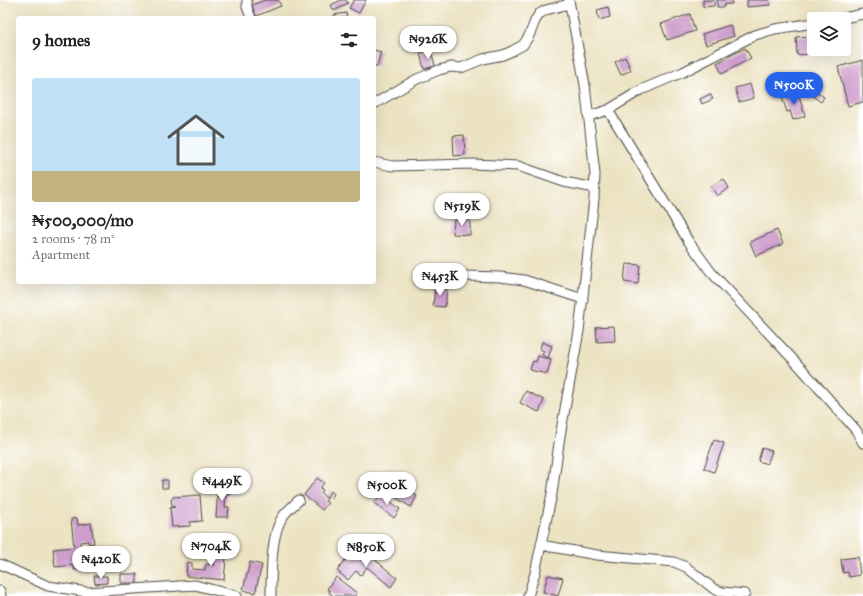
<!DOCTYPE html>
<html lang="en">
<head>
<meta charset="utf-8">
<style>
  :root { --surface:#fff; --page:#f6f6f6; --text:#222; --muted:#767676; --accent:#2563eb }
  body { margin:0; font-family:"IM FELL Great Primer",serif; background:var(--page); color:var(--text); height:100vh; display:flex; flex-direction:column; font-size:15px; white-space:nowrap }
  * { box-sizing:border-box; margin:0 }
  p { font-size:13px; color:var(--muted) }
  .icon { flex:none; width:22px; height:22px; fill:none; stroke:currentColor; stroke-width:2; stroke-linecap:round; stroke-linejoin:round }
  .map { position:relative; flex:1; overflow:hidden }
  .details { position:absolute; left:16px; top:16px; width:360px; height:268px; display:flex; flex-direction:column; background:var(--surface); border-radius:4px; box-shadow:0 4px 16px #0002 }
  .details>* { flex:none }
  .fabs { position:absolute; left:807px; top:12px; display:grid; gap:8px }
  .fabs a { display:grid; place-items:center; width:44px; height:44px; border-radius:4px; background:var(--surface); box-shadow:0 4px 16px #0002; font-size:20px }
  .price { position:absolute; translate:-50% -34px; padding:0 9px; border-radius:14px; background:#fff; color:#222; font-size:13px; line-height:26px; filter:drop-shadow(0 1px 2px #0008) }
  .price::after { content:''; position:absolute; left:50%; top:24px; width:12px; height:9px; margin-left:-6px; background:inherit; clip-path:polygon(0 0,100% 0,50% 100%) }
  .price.selected { background:var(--accent); color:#fff }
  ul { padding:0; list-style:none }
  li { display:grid; align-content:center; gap:8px; height:212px; padding:0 16px }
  li span { display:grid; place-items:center; height:124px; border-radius:4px; color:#555 }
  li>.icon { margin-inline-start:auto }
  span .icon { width:72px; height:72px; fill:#fffc; stroke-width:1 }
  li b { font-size:17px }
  h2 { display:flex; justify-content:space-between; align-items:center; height:48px; padding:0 16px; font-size:17px }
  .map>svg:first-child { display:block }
  .building { fill:#cd9dcb }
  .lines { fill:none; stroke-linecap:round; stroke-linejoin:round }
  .street-casing { stroke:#484742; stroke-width:11 }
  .street { stroke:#fff; stroke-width:9 }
</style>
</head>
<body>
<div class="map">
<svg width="863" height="596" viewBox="0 0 863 596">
  <rect width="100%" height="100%" fill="#fff"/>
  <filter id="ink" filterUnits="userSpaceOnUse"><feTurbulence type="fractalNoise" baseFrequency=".025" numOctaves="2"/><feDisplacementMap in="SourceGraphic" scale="8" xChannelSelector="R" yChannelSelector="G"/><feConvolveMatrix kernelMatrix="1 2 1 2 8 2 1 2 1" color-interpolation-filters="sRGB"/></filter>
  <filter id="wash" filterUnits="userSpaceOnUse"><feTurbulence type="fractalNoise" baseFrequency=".012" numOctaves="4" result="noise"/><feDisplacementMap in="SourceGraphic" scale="16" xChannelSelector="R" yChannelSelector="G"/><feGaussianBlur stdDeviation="0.9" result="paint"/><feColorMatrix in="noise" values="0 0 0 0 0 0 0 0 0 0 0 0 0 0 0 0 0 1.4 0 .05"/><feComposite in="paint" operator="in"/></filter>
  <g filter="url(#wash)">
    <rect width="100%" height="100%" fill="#ece3c3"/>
    <g id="blocks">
      <!-- building -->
      <path class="building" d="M265 0H278L281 6 256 16 252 5Z
        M341 0H346L348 3 334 11 331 5Z
        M354 0H366L359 13 349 8Z
        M703 0H714V6L703 7Z
        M717 0H732V4H724V7H717Z
        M747 0H769L770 5 747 7Z
        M608 7 610 17 599 20 597 10Z
        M346 13 347 18H334V15Z
        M690 14 695 31 667 40 661 24Z
        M730 25 734 36 706 45 702 34Z
        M814 36V49H822V53L797 55 796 37Z
        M745 48 751 58 722 74 717 63Z
        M374 50 381 52 377 66H374Z
        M431 50 435 66 424 69 420 53Z
        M625 57 631 70 621 75 615 62Z
        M863 60V102L848 106 838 67Z
        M750 84 754 98 739 102 735 88Z
        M798 92 805 116 793 120 790 111 787 112 782 97Z
        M817 92 824 97 821 102 814 97Z
        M710 94 713 99 702 104 700 99Z
        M464 135 465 155 454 156 453 136Z
        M724 179 729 188 717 196 711 186Z
        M454 220H470V235L453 234Z
        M777 230 783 244 756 256 750 242Z
        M626 264 640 265 638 284 624 282Z
        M435 287 447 288 445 307 433 306Z
        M614 326 615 341 597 342 596 327Z
        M542 342 552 346 548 358 542 355 544 351 540 349Z
        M538 356 551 360 547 374 530 370 533 361 536 362Z
        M526 391 544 400 539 412 520 403Z
        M714 440 724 443 714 472 704 468Z
        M762 448 772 451 767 464 758 461Z
        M317 478 324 483 320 488 323 490 321 493 326 498 331 491 334 494 330 499 328 497 325 501 328 503 322 510 304 495Z
        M162 480H168V488H162Z
        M218 486 230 487 229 495 226 494 225 507H229L228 517H216Z
        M403 487 417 496 411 507 396 498Z
        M381 494 400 509 394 518 374 503Z
        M200 495 202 521 190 522V526L172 527 170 508 175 507 172 505 171 500 173 497Z
        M77 518 78 525 91 523 94 543 89 544 88 541 80 542V546L91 545 93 560 85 561 86 568 74 570V565L55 567 53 549 74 547 71 519Z
        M215 547 227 548 224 580 186 576 187 562 192 563V569L205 570 206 564 214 565Z
        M362 549 397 578 391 587 367 567 361 575 356 571 348 580 337 571 348 556 353 560Z
        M858 557 860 575 849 577 848 572 843 573 841 559Z
        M250 562 262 565 255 593 243 590Z
        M121 574H137V583H121Z
        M548 575 563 578 558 596 543 592Z
        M94 576H107V583L95 584Z
        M336 577 357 593 355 596H334L329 593 330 591 327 589Z"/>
    </g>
  </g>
  <g filter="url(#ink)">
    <use href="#blocks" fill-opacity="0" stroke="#484742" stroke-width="1"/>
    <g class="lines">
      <defs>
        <path id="street" d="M247 0V7L251 18
          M839 19 863 14
          M374 104 417 79 439 70 451 67 461 68 483 59 503 55 512 51 523 45 529 36 535 21 539 14 546 10 569 4
          M608 110 689 242 711 272 802 369 856 430 863 443
          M589 116 608 110 641 90 683 72 755 35 775 29 814 23
          M374 162 392 166 472 164 518 166 564 182 595 188
          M432 275 500 277 524 280 583 299
          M541 545 597 555 674 562 686 567 714 589 722 592 745 594
          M0 564 48 586 87 592 195 585 237 596
          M0 591 1 596
          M271 596C271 575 271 535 282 518 286 511 293 506 299 500
          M528 596 535 573 552 494 560 436 579 331 594 199 595 174 585 85 569 0"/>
      </defs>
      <!-- street casing -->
      <use href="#street" class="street-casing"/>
      <!-- street -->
      <use href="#street" class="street"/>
    </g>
  </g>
</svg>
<div class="fabs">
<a><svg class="icon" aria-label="layers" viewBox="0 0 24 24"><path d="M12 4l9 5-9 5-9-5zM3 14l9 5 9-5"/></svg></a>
</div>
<b class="price" style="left:428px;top:60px">₦926K</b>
<b class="price selected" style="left:794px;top:106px">₦500K</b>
<b class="price" style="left:462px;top:227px">₦519K</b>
<b class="price" style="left:440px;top:297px">₦453K</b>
<b class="price" style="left:222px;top:502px">₦449K</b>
<b class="price" style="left:387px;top:506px">₦500K</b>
<b class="price" style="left:211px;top:567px">₦704K</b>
<b class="price" style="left:366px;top:568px">₦850K</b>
<b class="price" style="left:101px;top:580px">₦420K</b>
<section class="details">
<h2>9 homes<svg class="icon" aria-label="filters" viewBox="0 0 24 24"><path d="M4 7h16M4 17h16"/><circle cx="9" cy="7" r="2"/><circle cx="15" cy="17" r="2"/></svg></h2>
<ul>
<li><span style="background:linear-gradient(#bfe0f5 75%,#c2b280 0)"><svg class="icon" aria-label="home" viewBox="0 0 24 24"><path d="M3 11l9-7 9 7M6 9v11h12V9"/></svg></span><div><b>₦500,000/mo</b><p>2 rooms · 78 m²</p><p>Apartment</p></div></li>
</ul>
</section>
</div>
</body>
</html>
